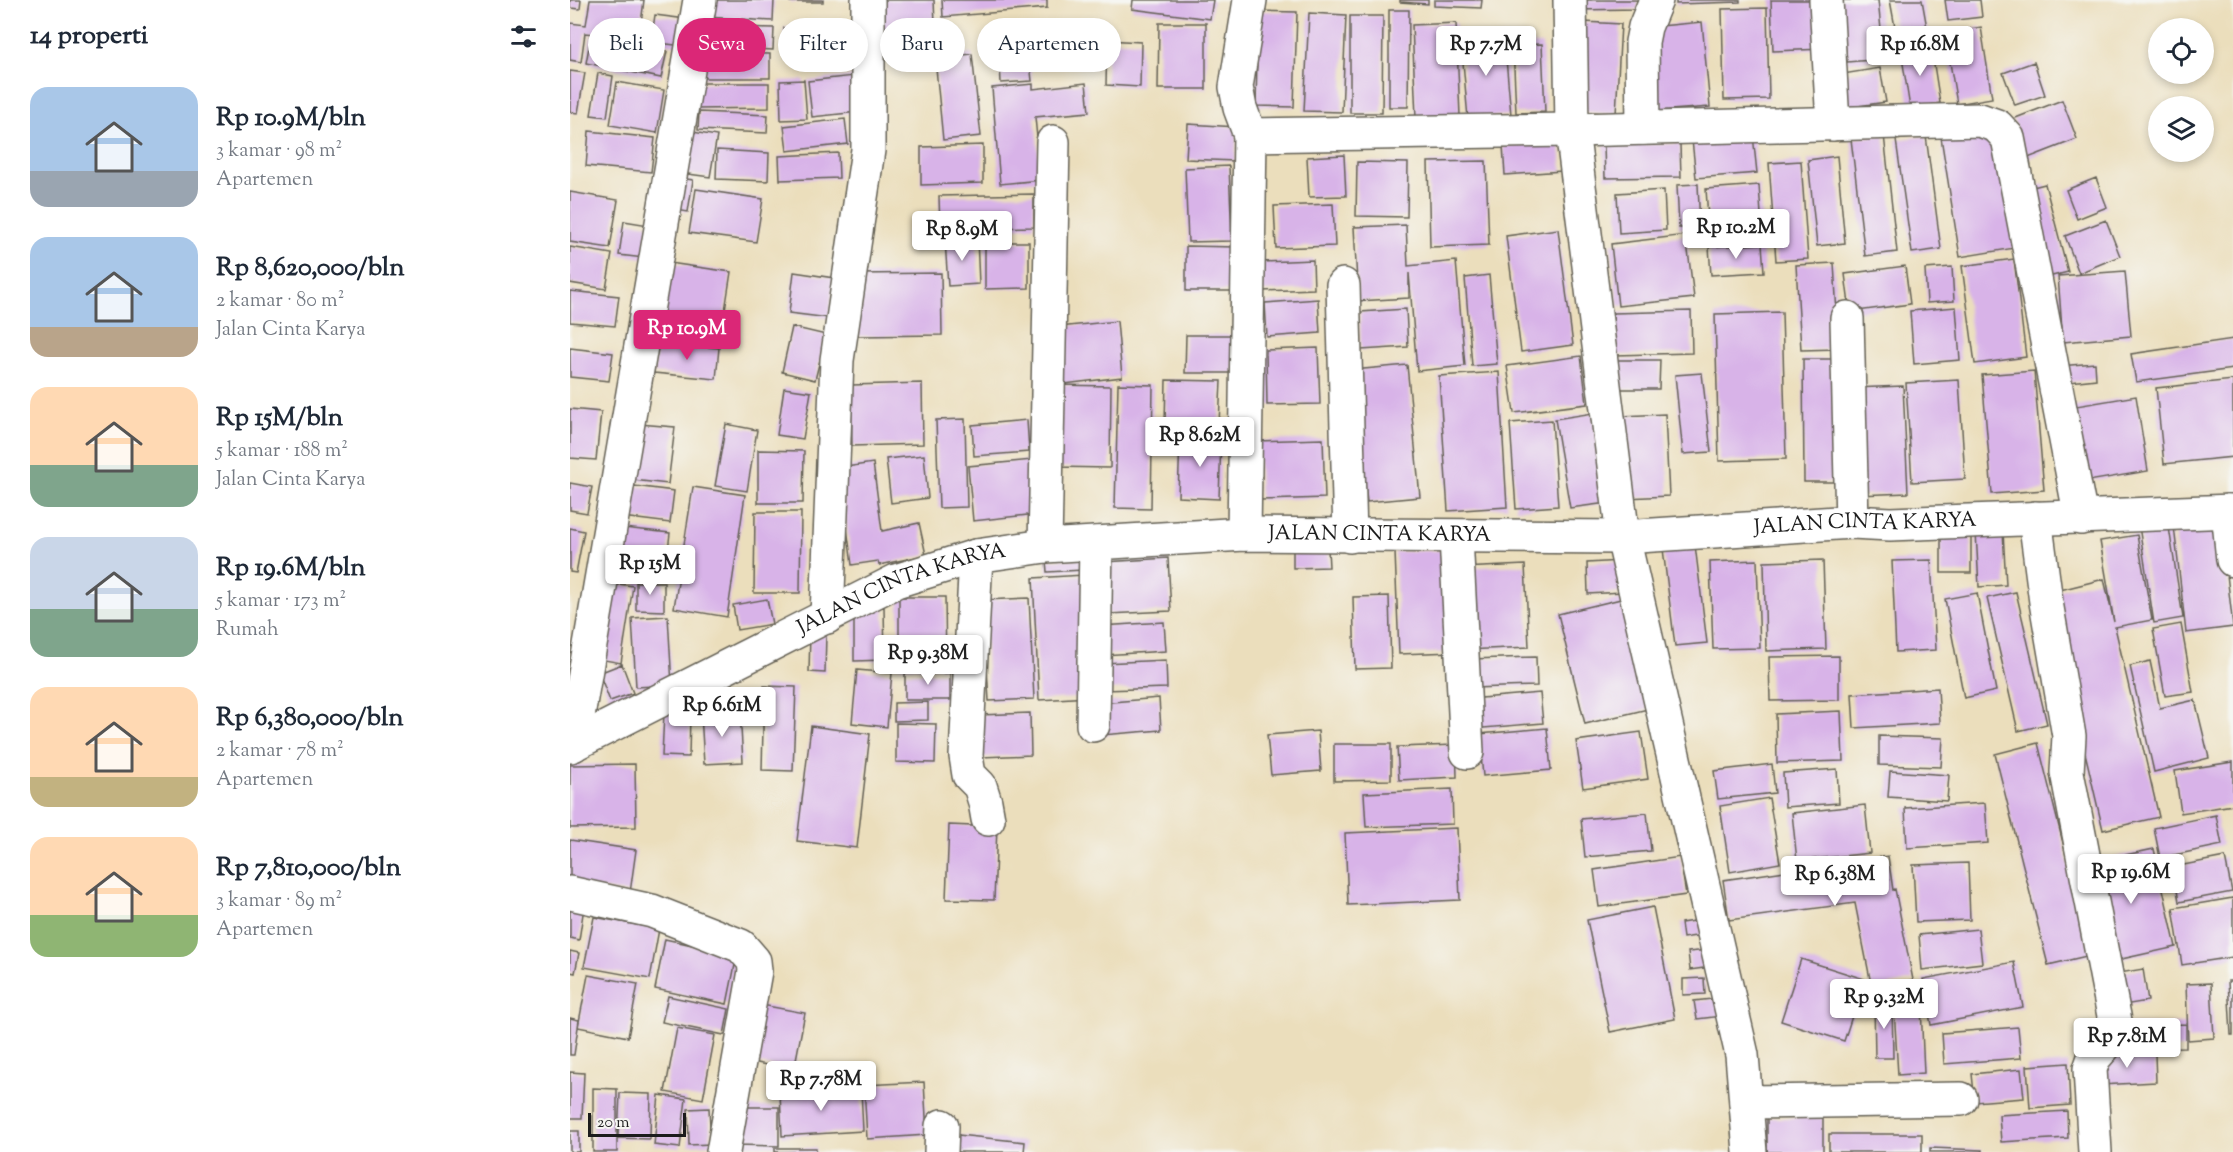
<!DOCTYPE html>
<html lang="id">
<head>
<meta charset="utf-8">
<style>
  :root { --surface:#fff; --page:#f2f2f3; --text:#1f2937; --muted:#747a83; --accent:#db2777 }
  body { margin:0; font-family:"Sorts Mill Goudy",serif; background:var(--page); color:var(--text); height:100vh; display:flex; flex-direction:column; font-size:22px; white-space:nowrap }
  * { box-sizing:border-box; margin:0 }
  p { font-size:20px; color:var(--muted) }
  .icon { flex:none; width:33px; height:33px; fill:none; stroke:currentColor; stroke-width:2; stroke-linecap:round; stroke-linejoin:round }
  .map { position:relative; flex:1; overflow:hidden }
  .drawer { display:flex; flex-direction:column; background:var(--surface); width:570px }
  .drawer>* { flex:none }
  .hud { position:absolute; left:18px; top:18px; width:570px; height:54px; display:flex; gap:12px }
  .tools { position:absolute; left:1578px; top:18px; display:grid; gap:12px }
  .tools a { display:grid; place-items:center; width:66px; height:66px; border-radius:50%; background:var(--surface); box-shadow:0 3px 9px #0003; font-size:30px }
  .scale { position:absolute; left:18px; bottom:15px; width:98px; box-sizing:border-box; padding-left:6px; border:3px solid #1c1c1c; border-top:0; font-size:16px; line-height:21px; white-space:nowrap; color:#1c1c1c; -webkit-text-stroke:4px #f6f6f2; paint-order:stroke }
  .price { position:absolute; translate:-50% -51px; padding:0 14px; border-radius:6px; background:#fff; color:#222; font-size:20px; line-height:39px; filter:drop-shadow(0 2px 3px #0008) }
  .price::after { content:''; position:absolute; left:50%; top:36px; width:18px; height:14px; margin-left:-9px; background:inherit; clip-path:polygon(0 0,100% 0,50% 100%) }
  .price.active { background:var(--accent); color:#fff }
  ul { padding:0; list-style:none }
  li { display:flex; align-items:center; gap:18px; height:150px; padding:0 30px }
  li span { display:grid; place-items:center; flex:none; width:168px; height:120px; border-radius:18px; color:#555 }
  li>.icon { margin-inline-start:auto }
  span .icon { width:72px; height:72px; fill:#fffc; stroke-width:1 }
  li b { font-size:26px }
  h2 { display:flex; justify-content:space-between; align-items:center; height:72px; padding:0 30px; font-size:26px }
  .tag { padding:0 21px; border-radius:27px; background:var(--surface); box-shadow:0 3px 9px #0003; font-size:21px; line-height:54px }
  .tag.active { background:var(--accent); color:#fff }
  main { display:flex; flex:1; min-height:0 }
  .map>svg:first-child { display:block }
  .building { fill:#d8b3e8 }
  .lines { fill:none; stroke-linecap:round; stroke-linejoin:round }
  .minor-casing { stroke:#646054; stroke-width:36 }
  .minor { stroke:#fff; stroke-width:33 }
  .labels { text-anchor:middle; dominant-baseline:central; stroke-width:4.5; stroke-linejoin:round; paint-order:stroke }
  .street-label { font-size:21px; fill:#1c1c1c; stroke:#f6f6f2 }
</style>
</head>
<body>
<main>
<section class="drawer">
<h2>14 properti<svg class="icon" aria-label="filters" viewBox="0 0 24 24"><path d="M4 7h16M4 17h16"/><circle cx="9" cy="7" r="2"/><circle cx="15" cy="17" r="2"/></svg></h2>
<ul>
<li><span style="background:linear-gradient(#a9c7e8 70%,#9aa5b1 0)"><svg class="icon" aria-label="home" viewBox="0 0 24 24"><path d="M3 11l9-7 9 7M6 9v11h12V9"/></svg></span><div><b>Rp 10.9M/bln</b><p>3 kamar · 98 m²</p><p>Apartemen</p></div></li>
<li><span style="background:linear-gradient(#a9c7e8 75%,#b9a48a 0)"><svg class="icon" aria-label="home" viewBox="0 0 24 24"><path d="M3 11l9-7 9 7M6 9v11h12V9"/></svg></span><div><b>Rp 8,620,000/bln</b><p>2 kamar · 80 m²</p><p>Jalan Cinta Karya</p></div></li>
<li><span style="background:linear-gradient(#ffd9b3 65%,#7fa58c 0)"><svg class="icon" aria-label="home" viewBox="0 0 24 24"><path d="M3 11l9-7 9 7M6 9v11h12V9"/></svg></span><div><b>Rp 15M/bln</b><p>5 kamar · 188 m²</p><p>Jalan Cinta Karya</p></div></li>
<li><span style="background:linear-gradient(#c9d6e8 60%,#7fa58c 0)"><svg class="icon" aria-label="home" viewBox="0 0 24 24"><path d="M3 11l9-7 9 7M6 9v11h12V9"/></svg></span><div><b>Rp 19.6M/bln</b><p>5 kamar · 173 m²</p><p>Rumah</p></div></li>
<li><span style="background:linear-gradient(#ffd9b3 75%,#c2b280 0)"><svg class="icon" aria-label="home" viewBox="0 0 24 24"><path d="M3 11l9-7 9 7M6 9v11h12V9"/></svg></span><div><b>Rp 6,380,000/bln</b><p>2 kamar · 78 m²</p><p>Apartemen</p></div></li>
<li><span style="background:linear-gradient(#ffd9b3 65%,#8fb573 0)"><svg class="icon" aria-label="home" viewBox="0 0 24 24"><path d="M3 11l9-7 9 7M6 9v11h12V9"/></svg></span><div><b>Rp 7,810,000/bln</b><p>3 kamar · 89 m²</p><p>Apartemen</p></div></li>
</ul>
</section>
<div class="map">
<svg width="1663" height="1152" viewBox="0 0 1663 1152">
  <rect width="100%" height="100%" fill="#f6f6f2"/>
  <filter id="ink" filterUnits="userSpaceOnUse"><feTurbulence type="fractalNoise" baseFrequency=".0167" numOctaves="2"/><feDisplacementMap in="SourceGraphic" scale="12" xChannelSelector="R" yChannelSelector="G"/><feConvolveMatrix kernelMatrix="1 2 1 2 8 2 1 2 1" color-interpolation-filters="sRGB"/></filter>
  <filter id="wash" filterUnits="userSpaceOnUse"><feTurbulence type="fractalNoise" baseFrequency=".008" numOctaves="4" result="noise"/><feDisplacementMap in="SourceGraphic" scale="24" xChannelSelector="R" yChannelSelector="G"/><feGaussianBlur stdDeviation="1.35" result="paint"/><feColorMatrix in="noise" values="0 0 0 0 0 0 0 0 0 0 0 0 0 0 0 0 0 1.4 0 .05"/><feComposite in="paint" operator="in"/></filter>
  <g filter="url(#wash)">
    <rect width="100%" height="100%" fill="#ebdebc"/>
    <g id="blocks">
      <!-- building -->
      <path class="building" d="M0 0H11L10 9 0 8Z
        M20 0H74L69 39 15 33 11 62 0 60V23L16 25Z
        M138 0H204L203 21 137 17Z
        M220 0H253V2H220Z
        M302 0H364L365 24 325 26V35L304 36Z
        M372 0H477V8L373 17Z
        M563 0H643L640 19 562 9Z
        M830 0H858V4L830 2Z
        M864 0H912L911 8 864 6Z
        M1004 0H1068V9L1004 10Z
        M1106 0H1170V2L1106 4Z
        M1201 0H1252L1254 49 1203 51Z
        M1271 0H1308L1314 59 1277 62Z
        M1320 0H1352L1359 39 1328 44Z
        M1375 0H1410L1412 17 1378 21Z
        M1197 8 1199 99 1154 100 1152 9Z
        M819 10H839L838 107H819Z
        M688 11 727 12 724 107 686 106Z
        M739 13 776 15 772 112 734 111Z
        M85 15 116 19 113 46 81 42Z
        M780 16H813L812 113H780Z
        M131 19 164 20 163 50 130 49Z
        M1014 22 1051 24 1046 114 1009 111Z
        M1132 22 1140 107 1087 111 1080 27Z
        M589 23H636V89H588Z
        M886 23 890 116 846 118 842 25Z
        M287 25 289 54 215 57 214 28Z
        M169 27 204 28 203 50 168 48Z
        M459 27 464 55 427 62 423 33Z
        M1411 27 1422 98 1387 104 1375 33Z
        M21 36 97 51 91 78 16 63Z
        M934 36 941 115 898 118 891 40Z
        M537 40 571 42 570 87 536 85Z
        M972 44 975 112 946 113 943 45Z
        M1361 46 1370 103 1340 108 1331 51Z
        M135 53 200 54V78H134Z
        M402 54 411 136 373 140 365 58Z
        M460 62 462 81 431 83 430 64Z
        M1464 62 1475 95 1445 105 1433 73Z
        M1310 68 1316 102 1266 109 1260 76Z
        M0 71 15 73 8 113 0 112Z
        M28 73 43 76 37 117 21 115Z
        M284 76 288 112 242 117 238 81Z
        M234 80 237 119 211 120 210 81Z
        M47 82 94 90 87 133 40 125Z
        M126 83H199V108L126 109Z
        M516 83 519 112 465 117 471 180 430 184 422 88 463 84V89Z
        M1492 100 1507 139 1458 158 1443 119Z
        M129 112 198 115 197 133 128 130Z
        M275 119 278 144 217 151 214 126Z
        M618 124 667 127 665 161 616 159Z
        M1426 128 1445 248 1390 257 1371 137Z
        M19 131 85 138 81 172 16 166Z
        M117 131 147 136 140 177 111 173Z
        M1183 135 1187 173 1126 178 1122 140Z
        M1314 135 1327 252 1295 256 1281 139Z
        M1356 136 1371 249 1342 253 1326 140Z
        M990 142 992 171 935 175 933 146Z
        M1110 144 1111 177 1035 178 1034 145Z
        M413 145V183L351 185V147Z
        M147 150 199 153 198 181 146 179Z
        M268 153 269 178 210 180 209 156Z
        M774 155 776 196 739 197 737 157Z
        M1267 156 1275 243 1247 246 1238 160Z
        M916 161 919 245 860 247 858 162Z
        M1231 161 1238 259 1206 261 1199 163Z
        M787 162 838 163 837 217 786 216Z
        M659 166 662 241 618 242 615 168Z
        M110 178 123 180 118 212 106 210Z
        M1526 178 1537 207 1507 219 1496 190Z
        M1128 184 1130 228H1109L1107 185Z
        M1475 184 1498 272 1478 277 1455 189Z
        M1189 185 1192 229 1139 232 1136 189Z
        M126 189 193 199 186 242 119 233Z
        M1094 190 1096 230 1049 233 1047 193Z
        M0 192 48 200 40 248 0 242Z
        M464 194V227L370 229 369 196Z
        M763 204 765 246 706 248 704 206Z
        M1536 220 1550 256 1509 273 1495 236Z
        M54 221 79 225 74 258 49 255Z
        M836 225 838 266 886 261 895 366 847 371 839 273V298L788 301 784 227Z
        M988 229 1003 345 951 352 936 236Z
        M1116 235 1124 298 1048 306 1041 244Z
        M407 238 409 284 378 286 375 240Z
        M415 242H459V288L415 289Z
        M1192 244 1194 272 1141 275 1139 247Z
        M616 246 668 247V291H616Z
        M0 247 42 254 36 289 0 283Z
        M1444 259 1456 357 1405 364 1392 266Z
        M743 260 744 289 693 291 692 262Z
        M93 262 161 272 150 343 83 334Z
        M1264 263 1269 349 1231 350 1226 265Z
        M1335 266 1340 304 1280 312 1275 274Z
        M1382 267 1384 301 1357 303 1355 269Z
        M1555 271 1561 336 1493 342 1488 276Z
        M224 272 264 278 259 318 219 313Z
        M371 273 372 335 288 336 287 274Z
        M919 275 927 364 902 366 895 278Z
        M0 291 49 296 45 326 0 322Z
        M748 299 750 333 697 337 695 303Z
        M1386 307 1390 360 1344 364 1340 311Z
        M836 309 838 347 791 350 790 312Z
        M1121 311 1122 353 1045 355 1043 313Z
        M1212 312 1216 459 1149 461 1145 314Z
        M547 321 552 377 486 385 479 328Z
        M222 327 256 335 245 380 212 372Z
        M616 335H664V373H615Z
        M1663 339V369L1566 382 1561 354Z
        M87 343 149 348 146 379 84 373Z
        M0 348 43 353 39 381 0 377Z
        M748 348 750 404 697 405 696 350Z
        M1011 356 1017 404 944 413 937 366Z
        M1233 359H1272V482H1234Z
        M1043 360H1090L1089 389H1043Z
        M1525 363 1526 379 1491 383 1489 366Z
        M837 365 850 497 797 502 783 370Z
        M1464 371 1474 490 1422 494 1412 375Z
        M929 372 937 507 878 511 869 376Z
        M1132 373 1141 452 1113 454 1105 375Z
        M596 380 651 381 649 424 595 423Z
        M1389 380 1395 479 1342 482 1336 383Z
        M1663 380V457L1594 464 1586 388Z
        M352 383 353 444 282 446 281 385Z
        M548 384 583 385 581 509 545 508Z
        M486 385 541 386 540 468 485 467Z
        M1333 386 1338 493 1288 495 1283 388Z
        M214 388 241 392 233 439 207 435Z
        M1566 396 1578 471 1507 483 1494 408Z
        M0 409 31 412 26 460 0 458Z
        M1023 413 1037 503 1000 508 985 419Z
        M1095 414 1099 496 1056 498 1052 416Z
        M395 419 397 507 369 508 366 420Z
        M457 420 459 452 404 456 402 425Z
        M982 420 988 506 946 509 940 423Z
        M69 424 105 427 98 484 63 480Z
        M156 424 187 430 177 491 145 486Z
        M610 438 651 440 649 499 608 497Z
        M753 439 755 498 690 500 688 441Z
        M188 450 234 451 233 503H188Z
        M354 455 358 498 321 503 316 459Z
        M462 460 467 514 403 521 398 466Z
        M303 463 312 531 349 523 356 555 309 565 308 561 282 565 269 468Z
        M0 483 22 487 17 513 0 510Z
        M48 484 104 491 100 523 44 516Z
        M123 487 175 495 157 617 104 608Z
        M185 512H231L230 593H184Z
        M1598 521 1613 618 1584 623 1569 526Z
        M1651 522 1663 627 1616 633 1604 526Z
        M44 527 100 533 95 577 39 571Z
        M0 528 14 531 6 573 0 572Z
        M1433 531 1436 585 1409 587 1406 532Z
        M1567 535 1582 620 1545 627 1589 817 1533 830 1478 593 1534 579 1544 622 1530 541Z
        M1371 537H1401V573H1371Z
        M1125 545 1137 643 1105 646 1093 549Z
        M758 549 759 567 723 568V551Z
        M880 550 884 652 829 654 825 552Z
        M598 558 601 611 538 614 535 562Z
        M513 559V570L477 572 476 560Z
        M1187 560 1190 648 1143 649 1140 562Z
        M1253 560 1256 649 1196 651 1194 562Z
        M1361 560 1366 650 1326 652 1322 561Z
        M1051 561 1052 592 1018 594 1017 563Z
        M955 565 959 647 896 650 892 568Z
        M514 575 519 697 469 700 463 578Z
        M34 582 63 586 51 663 23 658Z
        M66 582H94V611L66 610Z
        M1446 592 1477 724 1448 731 1417 598Z
        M1407 593 1426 691 1394 698 1375 599Z
        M819 596 821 668 785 669 783 597Z
        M329 597H375L376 667H329Z
        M459 598 464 699 419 701 413 600Z
        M197 599 202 624 167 630 163 605Z
        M1051 599 1078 709 1015 724 988 614Z
        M314 607 315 660 284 661V608Z
        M98 616 102 685 66 687 62 618Z
        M594 622 596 651 533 655 531 626Z
        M1611 624 1623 692 1595 696 1583 629Z
        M240 633 256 634 255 673 239 672Z
        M1269 656V700L1200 701 1199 657Z
        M966 657 967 686 902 688 901 659Z
        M596 660 597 688 534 690 533 663Z
        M1580 661 1590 708 1625 700 1639 758 1584 772 1560 666Z
        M52 664 63 693 40 701 29 673Z
        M287 670 322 673 317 727 282 723Z
        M335 673H380V700H335Z
        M194 686 226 687 223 771 192 770Z
        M1368 688 1370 723 1284 728 1282 694Z
        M970 693 973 723 902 729 900 699Z
        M589 698 591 730 532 735 530 703Z
        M358 702V720L324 721V703Z
        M170 711 173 762 134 764 131 714Z
        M1271 711 1273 761 1207 763 1206 714Z
        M94 713 120 714 119 757 92 756Z
        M460 713 461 755 411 757 409 715Z
        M326 723 366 724 365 763 326 762Z
        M241 726 300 734 287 848 227 841Z
        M977 728 981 770 913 776 909 734Z
        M748 731 751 771 701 775 697 735Z
        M1071 732 1078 779 1013 788 1006 741Z
        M1309 736 1373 738 1371 767 1309 765Z
        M1468 743 1521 955 1478 965 1425 754Z
        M764 744H821V780L764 781Z
        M886 745 887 777 829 780 827 747Z
        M1663 762V805L1611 813 1605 771Z
        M65 764 66 827 0 828V765Z
        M1202 764 1205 793 1148 799 1144 771Z
        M1267 769 1269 803 1215 807 1213 773Z
        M1320 771 1379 775 1377 801 1318 797Z
        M882 789 883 824 796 827 794 793Z
        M1199 798 1210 863 1160 872 1150 806Z
        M1415 803 1418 843 1337 848 1335 808Z
        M1295 805 1300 853 1227 861 1222 813Z
        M1077 813 1081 851 1015 857 1011 819Z
        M1646 815 1652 845 1590 858 1584 828Z
        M379 825 427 827 424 900 376 899Z
        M887 828 890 900 778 905 775 833Z
        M0 840 66 850 60 893 0 884Z
        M1584 849 1606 947 1538 962 1517 863Z
        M1318 856 1323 890 1325 889 1343 980 1302 989 1285 903 1159 920 1153 880Z
        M1110 857 1116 895 1029 907 1024 870Z
        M1655 857 1662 892 1609 902 1603 867Z
        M1398 863 1400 920 1346 922 1343 865Z
        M1663 898V957L1612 965 1603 908Z
        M0 905 14 907 9 940 0 938Z
        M1083 907 1105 1019 1040 1032 1017 920Z
        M24 917 89 929 80 979 14 967Z
        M1130 920 1132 935 1113 938 1111 923Z
        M1408 929 1412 963 1352 970 1349 935Z
        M95 939 167 955 157 1004 85 989Z
        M1139 950 1141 967 1120 970 1118 952Z
        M0 951 9 953 5 973 0 972Z
        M1231 959 1294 979 1274 1041 1211 1021Z
        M1444 962 1453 1007 1361 1025 1353 979Z
        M1573 969 1578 1001 1548 1006 1543 974Z
        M18 975 68 984 58 1037 8 1027Z
        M1134 978 1135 994 1113 995V979Z
        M1658 981H1663V1035H1661Z
        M1641 983 1644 1038 1618 1040 1616 984Z
        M98 996 159 1009 154 1035 92 1022Z
        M1151 998 1152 1016 1127 1019 1124 1001Z
        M1304 1002H1322L1323 1058H1305Z
        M181 1003 235 1013 224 1070 171 1060Z
        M1351 1006 1354 1073 1328 1075 1324 1008Z
        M0 1018 9 1020 4 1055H0Z
        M1616 1024V1048L1547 1049V1025Z
        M1448 1027 1451 1058 1374 1064 1372 1033Z
        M107 1028 145 1035 133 1099 95 1092Z
        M1585 1054 1586 1082 1530 1085 1528 1056Z
        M1498 1063 1500 1105 1460 1108 1457 1066Z
        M1451 1069 1454 1098 1405 1102 1402 1074Z
        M0 1072 14 1073 12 1118H0Z
        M354 1082 357 1135 297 1139 294 1085Z
        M23 1088 47 1089V1152H23Z
        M291 1089 293 1131 212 1136 210 1093Z
        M50 1093 81 1094 80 1139 48 1138Z
        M89 1095 116 1099 110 1148 84 1145Z
        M164 1107H209V1146L164 1145Z
        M139 1108 141 1144 119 1145 118 1109Z
        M1497 1111 1498 1138 1431 1142 1429 1115Z
        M1197 1118H1253V1152H1197Z
        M0 1131H9V1152H0Z
        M1259 1134H1352V1152H1259Z
        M388 1135 455 1142 454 1152H387Z
        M205 1148H246V1152H205Z
        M1360 1148 1412 1150V1152H1360Z"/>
    </g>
  </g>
  <g filter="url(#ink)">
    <use href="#blocks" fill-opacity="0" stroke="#646054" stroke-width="1.5"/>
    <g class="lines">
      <defs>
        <g id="minor">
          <path d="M1000 0 1002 130 1053 537 1172 1055 1180 1152"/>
          <path d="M1256 0 1263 124"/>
          <path d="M1073 128 1072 42 1075 27 1086 0"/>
          <path d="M680 135 1002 130 1410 120 1427 126 1438 138 1511 518"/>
          <path d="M773 285 780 536"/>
          <path d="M1277 318 1282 522"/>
          <path d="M1658 511 1663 560"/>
          <path d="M1465 518 1476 602 1499 736 1497 772 1545 1021 1544 1035 1524 1058 1520 1069 1525 1152"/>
          <path d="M674 534 680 135 670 108 666 87 680 0"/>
          <path d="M886 537 897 752"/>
          <path d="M475 546 483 142"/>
          <path d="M406 556 396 756 399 775 410 786 415 802 418 819"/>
          <path d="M257 617 267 360 298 150V0"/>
          <path d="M523 725 526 543"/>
          <path d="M3 745 130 0"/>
          <path id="s1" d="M0 746 326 581 406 556 475 546 674 534 1053 537 1282 522 1320 524 1663 511"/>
          <path d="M0 893 82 911 171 946 184 961 185 971 153 1152"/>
          <path d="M1176 1102 1391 1099"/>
          <path d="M371 1152 372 1126"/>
        </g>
      </defs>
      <!-- minor casing -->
      <use href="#minor" class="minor-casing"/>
      <!-- minor -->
      <use href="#minor" class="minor"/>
    </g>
  </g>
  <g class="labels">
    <!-- street labels -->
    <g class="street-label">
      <text stroke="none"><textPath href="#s1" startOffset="1340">JALAN CINTA KARYA</textPath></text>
      <text stroke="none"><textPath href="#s1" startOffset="854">JALAN CINTA KARYA</textPath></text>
      <text stroke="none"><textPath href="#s1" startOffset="368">JALAN CINTA KARYA</textPath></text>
    </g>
  </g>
</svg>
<div class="tools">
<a><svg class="icon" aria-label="locate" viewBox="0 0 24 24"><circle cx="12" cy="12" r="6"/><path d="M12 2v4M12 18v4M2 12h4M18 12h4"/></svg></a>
<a><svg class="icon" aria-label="layers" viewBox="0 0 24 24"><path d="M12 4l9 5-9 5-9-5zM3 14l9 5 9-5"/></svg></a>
</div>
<div class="scale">20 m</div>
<b class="price" style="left:916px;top:77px">Rp 7.7M</b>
<b class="price" style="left:1350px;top:77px">Rp 16.8M</b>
<b class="price" style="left:1166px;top:260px">Rp 10.2M</b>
<b class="price" style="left:392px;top:262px">Rp 8.9M</b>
<b class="price active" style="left:117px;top:361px">Rp 10.9M</b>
<b class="price" style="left:630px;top:468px">Rp 8.62M</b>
<b class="price" style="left:80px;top:596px">Rp 15M</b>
<b class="price" style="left:358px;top:686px">Rp 9.38M</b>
<b class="price" style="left:152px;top:738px">Rp 6.61M</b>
<b class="price" style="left:1561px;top:905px">Rp 19.6M</b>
<b class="price" style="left:1265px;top:907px">Rp 6.38M</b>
<b class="price" style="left:1314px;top:1030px">Rp 9.32M</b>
<b class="price" style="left:1557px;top:1069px">Rp 7.81M</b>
<b class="price" style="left:251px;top:1112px">Rp 7.78M</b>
<div class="hud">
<a class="tag">Beli</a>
<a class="tag active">Sewa</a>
<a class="tag">Filter</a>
<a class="tag">Baru</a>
<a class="tag">Apartemen</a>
</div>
</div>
</main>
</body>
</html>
